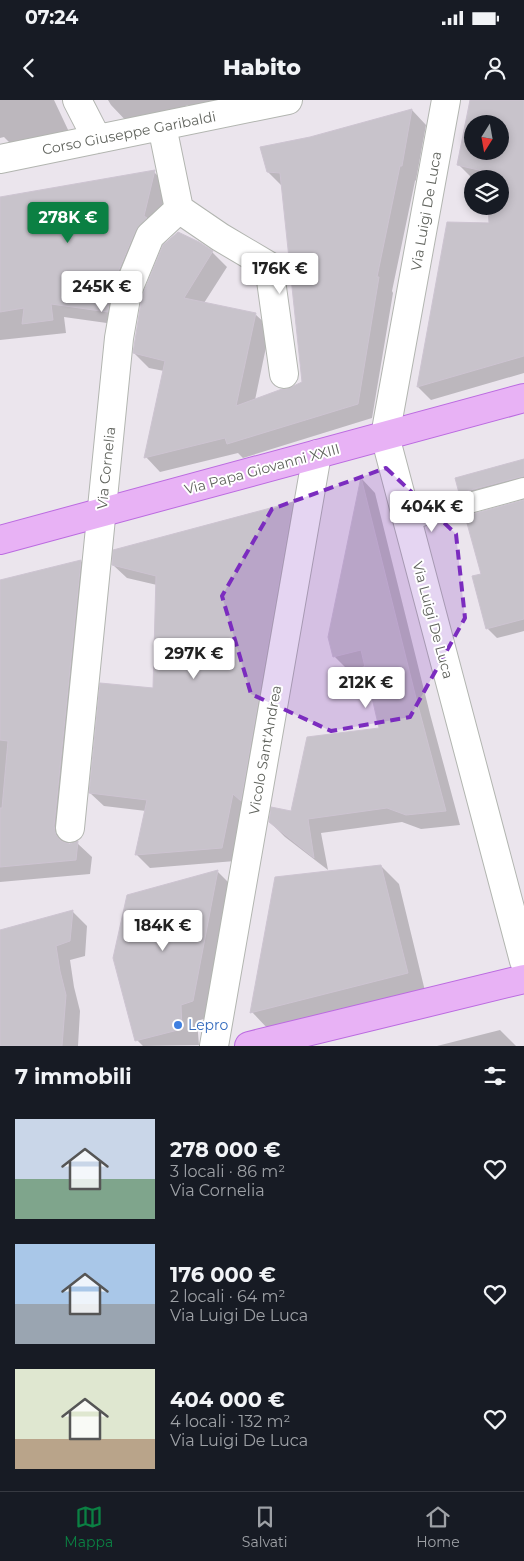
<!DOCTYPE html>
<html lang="it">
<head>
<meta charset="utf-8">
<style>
  :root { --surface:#171b24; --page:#242831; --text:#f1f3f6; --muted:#9ea1a6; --line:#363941; --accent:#0b8043 }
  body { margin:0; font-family:Montserrat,sans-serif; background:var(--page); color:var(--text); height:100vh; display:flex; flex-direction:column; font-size:19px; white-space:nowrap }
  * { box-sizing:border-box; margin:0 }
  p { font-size:16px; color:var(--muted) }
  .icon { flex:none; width:28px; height:28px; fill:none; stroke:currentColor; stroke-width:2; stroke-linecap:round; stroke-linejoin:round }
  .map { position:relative; height:946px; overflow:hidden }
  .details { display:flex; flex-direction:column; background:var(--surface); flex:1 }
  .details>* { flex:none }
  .needle { width:32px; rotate:191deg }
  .fabs { position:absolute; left:464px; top:15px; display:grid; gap:10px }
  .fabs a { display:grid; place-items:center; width:45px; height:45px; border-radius:50%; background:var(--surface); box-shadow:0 2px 8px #0003; font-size:25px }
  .price { position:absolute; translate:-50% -42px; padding:0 11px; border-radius:5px; background:#fff; color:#222; font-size:16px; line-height:32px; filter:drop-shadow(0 1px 2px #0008) }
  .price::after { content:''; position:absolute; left:50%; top:30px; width:15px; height:11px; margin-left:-8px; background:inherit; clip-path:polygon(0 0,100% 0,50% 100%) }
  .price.active { background:var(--accent); color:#fff }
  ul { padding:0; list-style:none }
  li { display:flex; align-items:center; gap:15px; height:125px; padding:0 15px }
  li span { display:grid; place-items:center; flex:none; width:140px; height:100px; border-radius:0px; color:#555 }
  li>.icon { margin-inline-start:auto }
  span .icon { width:60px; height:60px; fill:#fffc; stroke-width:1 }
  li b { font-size:21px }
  h2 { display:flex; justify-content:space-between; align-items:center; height:60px; padding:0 15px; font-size:21px }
  .status { display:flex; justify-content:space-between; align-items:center; height:35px; padding:0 25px; background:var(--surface); direction:ltr }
  .status svg { height:14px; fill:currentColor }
  header { display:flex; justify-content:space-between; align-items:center; height:65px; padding:0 15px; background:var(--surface); font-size:22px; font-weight:800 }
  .tabs { display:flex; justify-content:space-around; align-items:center; height:70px; border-top:1px solid var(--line); background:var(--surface); font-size:14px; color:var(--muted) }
  .tabs a { display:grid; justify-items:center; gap:2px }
  .tabs .active { color:var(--accent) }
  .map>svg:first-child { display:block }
  .shadow { fill:#0003; fill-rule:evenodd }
  .building { fill:#c8c3cb; stroke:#cdc4d1; fill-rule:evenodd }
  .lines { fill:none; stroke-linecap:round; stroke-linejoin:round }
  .lane-casing { stroke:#b2b5b0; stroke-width:22 }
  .street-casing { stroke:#b2b5b0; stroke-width:30 }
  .primary-casing { stroke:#bb6be0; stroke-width:30 }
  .lane { stroke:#fff; stroke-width:20 }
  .street { stroke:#fff; stroke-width:28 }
  .primary { stroke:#e8b2f5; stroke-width:28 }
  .marked { fill:#7b2cbf; fill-opacity:0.2; stroke:#7b2cbf; stroke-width:4; stroke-dasharray:10 6; stroke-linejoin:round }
  .shop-dot { fill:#3f7fe0; stroke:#fff; stroke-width:2 }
  .labels { text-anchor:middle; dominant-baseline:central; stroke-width:4; stroke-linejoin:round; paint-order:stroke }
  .street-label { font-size:14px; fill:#60635d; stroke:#fff }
  .shop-label { font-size:14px; fill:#366cbe; stroke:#fff; text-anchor:start }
</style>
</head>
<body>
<div class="status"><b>07:24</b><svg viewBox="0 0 49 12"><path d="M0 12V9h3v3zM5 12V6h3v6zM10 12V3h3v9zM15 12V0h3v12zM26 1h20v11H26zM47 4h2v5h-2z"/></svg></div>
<header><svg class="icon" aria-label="back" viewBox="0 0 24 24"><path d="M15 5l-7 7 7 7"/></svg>Habito<svg class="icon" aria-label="person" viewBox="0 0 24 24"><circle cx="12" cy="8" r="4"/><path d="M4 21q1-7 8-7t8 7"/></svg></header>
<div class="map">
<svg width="524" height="946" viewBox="0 0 524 946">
  <rect width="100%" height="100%" fill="#ebe5ed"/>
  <!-- shadow -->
  <path class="shadow" d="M0 0H54L70 34 10 43 4 37 0 38Z
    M108 0H220L219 23 188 5 131 26 111 5Z
    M471 0H524V273L431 300 418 287 448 124H490L500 106V79L472 78 458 64ZM472 24H500V51H472Z
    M412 10 426 25 416 80 415 81 392 191 393 193 372 318 243 358 238 353 160 372 146 357 164 271 149 268 134 253 212 152 227 167 204 203 255 214 270 228 255 300 287 291 304 282 283 87 268 72 310 39Z
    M154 72 167 85 157 130 121 225 64 217 66 233 0 240V99Z
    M524 361V385L468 400 460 393 456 378Z
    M362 379 375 393 430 614 460 725 421 729 402 722 321 733 328 770 285 737 270 722 292 712 381 629 366 566 349 571 334 556 329 537Z
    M524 402V531L497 538 487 528 483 475Z
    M292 404 306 417 235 761 150 768 137 755 146 711 104 706 90 693 154 590 157 485 127 478 113 465Z
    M81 461 95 475 68 741 69 745 77 743 92 757 90 774 0 782V481Z
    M381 766 399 784 425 891 269 930 252 912Z
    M218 772 234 788 210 917 197 921 199 945 143 946 137 940Z
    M72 811 87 826 85 856 70 860 74 887 80 911 78 946H0V831Z
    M500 930 516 946H437Z"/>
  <!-- building -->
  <path class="building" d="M470 0H524V256L417 287 447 122 489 123 488 106H500V79H487V72L457 65ZM472 24H500V51H472Z
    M412 9 402 66H400L377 177H379L358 304 227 344 225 338 144 358 165 261 133 253 142 196 163 145 178 132 199 142 213 151 184 198 256 213 236 306 282 289H287L302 282 280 73 267 72 260 47 310 37Z
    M155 70 144 116 147 118 136 130 112 186 108 212 51 204 53 220 22 224 24 208 0 212V97Z
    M524 359V376L459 393 455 378Z
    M361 377 416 598 446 711 406 715 387 708 308 719 314 758 269 722 271 707 291 711 307 637 379 628 361 550 333 557 328 537Z
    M524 400V519L486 529 472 476 481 474 465 416Z
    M293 402 241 701 233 694 222 748 135 755 147 700 89 693 100 583 153 588 156 476 112 465 113 450Z
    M81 460 54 726 56 735 61 741 69 744 78 741 76 760 0 767V708H2L8 641 0 640V480Z
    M381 765 408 873 250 913 275 777Z
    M218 770 193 901 181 905 182 929 135 941 113 858 127 795Z
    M73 810 70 841 56 846 60 871 66 895 62 946H0V830Z"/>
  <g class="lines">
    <defs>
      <path id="lane" d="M407 420 524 388"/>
      <path id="street" d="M77 0 97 39
        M446 0 385 336 524 861
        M0 59 288 0
        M179 109 220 137 269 166 284 274
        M70 728 119 238 127 192 150 136 179 109 162 26
        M214 946 317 354"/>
      <path id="primary" d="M0 440 524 298
        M249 946 524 879"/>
    </defs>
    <!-- lane casing -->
    <use href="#lane" class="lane-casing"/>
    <!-- street casing -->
    <use href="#street" class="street-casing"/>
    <!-- primary casing -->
    <use href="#primary" class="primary-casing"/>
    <!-- lane -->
    <use href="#lane" class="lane"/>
    <!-- street -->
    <use href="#street" class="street"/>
    <!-- primary -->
    <use href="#primary" class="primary"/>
  </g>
  <!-- marked area -->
  <path class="marked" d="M386 368 456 434 465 518 410 617 331 631 251 594 222 496 272 409Z"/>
  <!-- markers -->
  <circle class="shop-dot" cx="178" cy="925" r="5"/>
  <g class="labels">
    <!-- street labels -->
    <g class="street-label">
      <text transform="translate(129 33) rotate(-11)">Corso Giuseppe Garibaldi</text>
      <text transform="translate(426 111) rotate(-80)">Via Luigi De Luca</text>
      <text transform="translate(106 368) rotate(-84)">Via Cornelia</text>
      <text transform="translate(262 369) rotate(-15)">Via Papa Giovanni XXIII</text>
      <text transform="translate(433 520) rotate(75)">Via Luigi De Luca</text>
      <text transform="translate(265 650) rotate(-80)">Vicolo Sant'Andrea</text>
    </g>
    <!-- shop labels -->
    <g class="shop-label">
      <text x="188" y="925">Lepro</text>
    </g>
  </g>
</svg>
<div class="fabs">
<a><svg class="needle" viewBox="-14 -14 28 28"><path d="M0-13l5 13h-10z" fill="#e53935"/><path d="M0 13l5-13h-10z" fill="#9ea1a6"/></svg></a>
<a><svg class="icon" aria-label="layers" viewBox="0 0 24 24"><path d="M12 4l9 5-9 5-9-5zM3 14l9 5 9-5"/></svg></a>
</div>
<b class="price active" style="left:68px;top:144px">278K €</b>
<b class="price" style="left:280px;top:195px">176K €</b>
<b class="price" style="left:102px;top:213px">245K €</b>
<b class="price" style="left:432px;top:433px">404K €</b>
<b class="price" style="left:194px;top:580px">297K €</b>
<b class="price" style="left:366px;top:609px">212K €</b>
<b class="price" style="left:163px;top:852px">184K €</b>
</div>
<section class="details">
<h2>7 immobili<svg class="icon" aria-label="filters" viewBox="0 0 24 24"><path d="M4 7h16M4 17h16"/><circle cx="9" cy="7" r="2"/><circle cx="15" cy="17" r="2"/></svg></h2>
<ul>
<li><span style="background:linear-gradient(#c9d6e8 60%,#7fa58c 0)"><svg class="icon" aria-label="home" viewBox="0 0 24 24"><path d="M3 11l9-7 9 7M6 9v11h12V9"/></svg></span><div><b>278 000 €</b><p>3 locali · 86 m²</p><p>Via Cornelia</p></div><svg class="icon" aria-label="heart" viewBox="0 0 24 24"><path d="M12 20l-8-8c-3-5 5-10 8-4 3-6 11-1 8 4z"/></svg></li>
<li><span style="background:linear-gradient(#a9c7e8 60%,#9aa5b1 0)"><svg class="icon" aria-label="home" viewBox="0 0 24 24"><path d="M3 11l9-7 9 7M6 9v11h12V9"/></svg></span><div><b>176 000 €</b><p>2 locali · 64 m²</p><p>Via Luigi De Luca</p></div><svg class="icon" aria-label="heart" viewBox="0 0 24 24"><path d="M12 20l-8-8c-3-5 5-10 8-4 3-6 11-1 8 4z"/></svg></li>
<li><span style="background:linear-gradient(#dfe7d0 70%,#b9a48a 0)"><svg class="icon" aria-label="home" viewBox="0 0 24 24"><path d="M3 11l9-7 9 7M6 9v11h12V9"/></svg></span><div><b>404 000 €</b><p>4 locali · 132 m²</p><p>Via Luigi De Luca</p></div><svg class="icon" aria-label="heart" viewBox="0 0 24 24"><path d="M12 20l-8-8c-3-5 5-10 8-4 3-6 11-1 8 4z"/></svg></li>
</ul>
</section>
<nav class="tabs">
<a class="active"><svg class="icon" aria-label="map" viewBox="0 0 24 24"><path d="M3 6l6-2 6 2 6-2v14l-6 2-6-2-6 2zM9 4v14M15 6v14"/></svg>Mappa</a>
<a><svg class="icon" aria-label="saved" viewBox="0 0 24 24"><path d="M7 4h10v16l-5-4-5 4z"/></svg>Salvati</a>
<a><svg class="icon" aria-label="home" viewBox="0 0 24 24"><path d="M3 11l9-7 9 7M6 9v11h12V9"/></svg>Home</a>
</nav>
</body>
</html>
